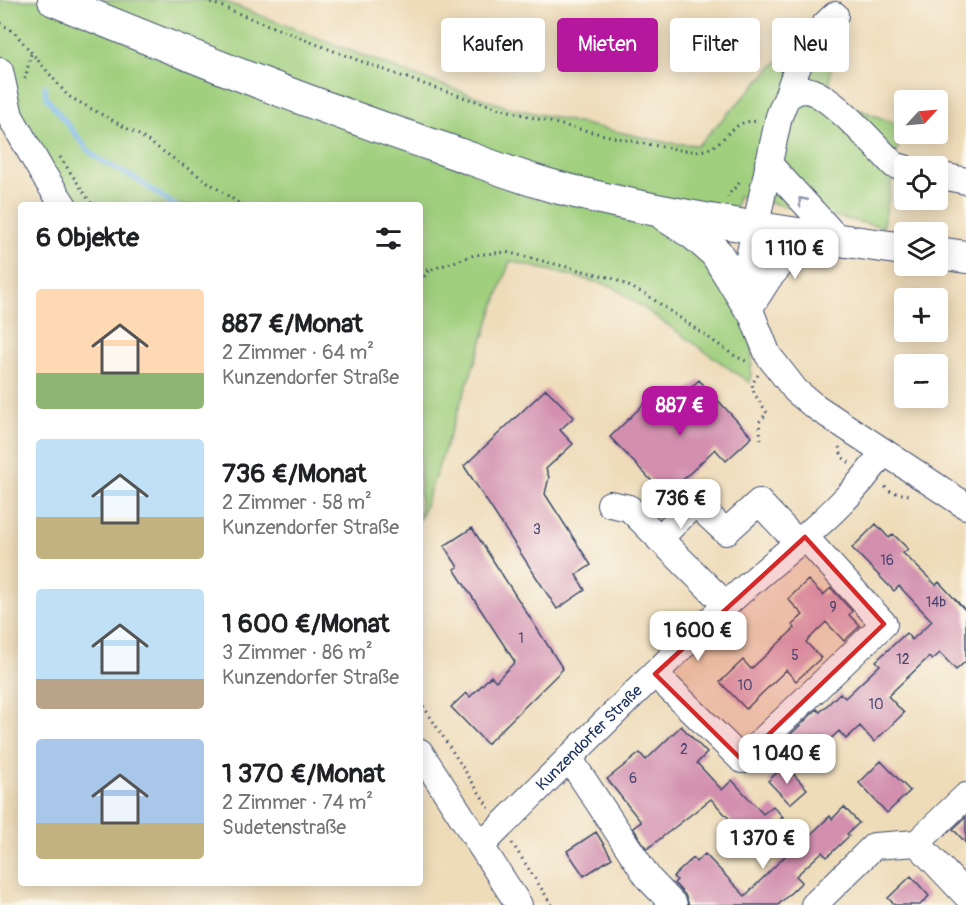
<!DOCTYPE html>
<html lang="de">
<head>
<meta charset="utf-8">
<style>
  :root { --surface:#fff; --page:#f2f2f2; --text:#202124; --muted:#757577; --accent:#b5179e }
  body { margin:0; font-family:Pangolin,sans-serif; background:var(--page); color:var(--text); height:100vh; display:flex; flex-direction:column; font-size:22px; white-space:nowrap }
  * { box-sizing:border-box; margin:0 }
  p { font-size:20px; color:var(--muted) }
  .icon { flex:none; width:33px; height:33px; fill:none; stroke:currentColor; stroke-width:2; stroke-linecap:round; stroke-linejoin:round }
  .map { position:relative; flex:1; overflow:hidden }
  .drawer { position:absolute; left:18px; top:202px; width:405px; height:684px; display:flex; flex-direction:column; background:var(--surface); border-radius:6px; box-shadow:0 3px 15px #0003 }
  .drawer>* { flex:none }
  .top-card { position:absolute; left:441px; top:18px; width:435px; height:54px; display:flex; gap:12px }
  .needle { width:39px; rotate:64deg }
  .tools { position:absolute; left:894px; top:90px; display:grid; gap:12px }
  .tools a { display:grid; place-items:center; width:54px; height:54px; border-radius:6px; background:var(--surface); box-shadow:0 3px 15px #0003; font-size:30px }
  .price { position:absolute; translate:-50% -51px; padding:0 14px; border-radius:12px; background:#fff; color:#222; font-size:20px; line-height:39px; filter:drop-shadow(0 2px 3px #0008) }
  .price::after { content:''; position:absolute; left:50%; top:36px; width:18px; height:14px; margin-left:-9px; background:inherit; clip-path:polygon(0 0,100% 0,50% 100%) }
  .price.on { background:var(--accent); color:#fff }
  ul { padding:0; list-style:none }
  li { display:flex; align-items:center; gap:18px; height:150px; padding:0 18px }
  li span { display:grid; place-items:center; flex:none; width:168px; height:120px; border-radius:6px; color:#555 }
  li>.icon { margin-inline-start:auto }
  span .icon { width:72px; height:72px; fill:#fffc; stroke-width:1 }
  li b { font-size:26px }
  h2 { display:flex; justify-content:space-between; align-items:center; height:72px; padding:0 18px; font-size:26px }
  .tag { padding:0 21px; border-radius:6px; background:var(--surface); box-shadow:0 3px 15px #0003; font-size:21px; line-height:54px }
  .tag.on { background:var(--accent); color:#fff }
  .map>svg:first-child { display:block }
  .green { fill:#a0cf7e; stroke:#5e7f6e; stroke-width:1.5 }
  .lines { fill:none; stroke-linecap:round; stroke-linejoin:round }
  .stream { stroke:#7cb9ef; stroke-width:5 }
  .building { fill:#d28fae }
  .minor-casing { stroke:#3b496c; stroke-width:28 }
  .major-casing { stroke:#3b496c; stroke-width:34 }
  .path { stroke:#3b496c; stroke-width:3; stroke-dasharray:1.5 4.5; stroke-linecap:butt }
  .minor { stroke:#fff; stroke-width:26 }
  .major { stroke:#fff; stroke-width:32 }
  .oneway { stroke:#8d97ae }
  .marked { fill:#d62828; fill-opacity:0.2; stroke:#d62828; stroke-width:4.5; stroke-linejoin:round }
  .labels { text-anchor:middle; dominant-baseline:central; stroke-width:4.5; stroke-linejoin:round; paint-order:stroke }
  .number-label { font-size:14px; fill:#494772 }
  .street-label { font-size:16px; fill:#1b2f5e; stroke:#fbf7ec }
</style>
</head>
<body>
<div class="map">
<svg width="966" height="905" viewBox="0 0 966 905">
  <rect width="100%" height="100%" fill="#fbf7ec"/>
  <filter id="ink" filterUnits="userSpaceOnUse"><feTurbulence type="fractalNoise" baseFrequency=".0167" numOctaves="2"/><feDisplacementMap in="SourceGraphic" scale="12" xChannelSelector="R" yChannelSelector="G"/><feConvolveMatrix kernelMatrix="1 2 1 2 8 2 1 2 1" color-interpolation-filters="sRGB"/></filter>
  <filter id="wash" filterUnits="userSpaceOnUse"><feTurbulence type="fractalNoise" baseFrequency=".008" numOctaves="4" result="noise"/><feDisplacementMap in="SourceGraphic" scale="24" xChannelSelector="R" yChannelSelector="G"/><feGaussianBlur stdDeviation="1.35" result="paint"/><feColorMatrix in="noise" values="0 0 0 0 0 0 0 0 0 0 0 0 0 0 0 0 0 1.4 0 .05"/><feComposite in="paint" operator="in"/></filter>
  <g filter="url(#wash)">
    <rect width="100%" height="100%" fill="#eedcb9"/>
    <!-- green -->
    <path class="green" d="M0 0H221L410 74 507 107 668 143 698 145 832 4 846 16 831 54 830 91 850 106 902 126 883 227 738 196 723 275 753 345 750 383 612 286 510 261 420 520V206L51 205 0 126Z"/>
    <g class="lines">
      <!-- stream -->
      <path class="stream" d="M45 86 46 97 88 150 100 160 136 179 176 206"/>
    </g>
    <g id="blocks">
      <!-- building -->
      <path class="building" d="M699 380 752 437 726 461 715 449 666 496 610 437 648 400 662 415Z
        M546 389 574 417 560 430 573 444 546 469 549 477 545 494 591 565 576 575 585 590 557 609 464 466Z
        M876 524 889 538 893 534 908 549 903 553 936 585 939 582 966 611V661L956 670 940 653 932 660 929 657 888 696 904 713 874 742 860 726 846 739 839 731 812 756 791 734 817 709 820 712 840 693 845 698 880 665 876 661 906 633 912 640 932 621 899 586 894 591 852 548Z
        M472 528 563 669 487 744 451 707 466 693 470 697 491 676 496 681 515 662 454 569 458 567 444 546Z
        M808 580 823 595 831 588 852 611 849 615 860 626 844 641 826 622 806 642 821 658 796 681 786 670 746 709 720 682 743 660 751 669 795 628 792 625 803 615 788 599Z
        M681 726 707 753 697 763 722 790 732 780 763 814 773 806 783 817 753 845 711 799 647 849 633 828 641 822 607 779 640 753 646 760Z
        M881 761 910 791 887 813 859 783Z
        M785 765 807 789 790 804 768 781Z
        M844 807 859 823 847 834 849 836 827 857 822 852 796 876 802 882 778 905H689L685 895 674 883 677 880 673 877 693 858 696 862 705 854 745 896 803 838 805 840 830 816 832 819Z
        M966 817V843L953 829Z
        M596 832 612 858 584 876 567 851Z
        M911 876 929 896 920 905H895L888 898Z"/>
    </g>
  </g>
  <g filter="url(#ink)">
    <use href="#blocks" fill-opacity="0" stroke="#3b496c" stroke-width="1.5"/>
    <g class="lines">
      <defs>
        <g id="minor">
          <path d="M0 71 10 116 43 174 64 206"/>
          <path d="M787 97C800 59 804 43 835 15"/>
          <path d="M768 163 837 238"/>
          <path d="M904 168 894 165C876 147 830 93 806 90 800 90 794 92 789 96 784 100 782 110 779 116L745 276 748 305 768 355 796 391 813 405 966 506"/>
          <path d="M938 175 966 181"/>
          <path d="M610 504 629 508 726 605"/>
          <path d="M659 539 695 503 726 532 759 502 798 543"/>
          <path d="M655 674 742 760 884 624 805 537"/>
          <path d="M420 752 519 905"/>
          <path d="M569 758 649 879 674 905"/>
          <path d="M917 843 966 796"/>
          <path id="s1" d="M481 846C561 766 641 685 724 607 777 556 842 515 883 452"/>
          <path d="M814 905 874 846 917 843 966 895"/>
        </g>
        <path id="major" d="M54 0C183 53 312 105 444 149 481 162 518 177 556 187 670 217 788 233 904 249
          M666 216 694 234 716 253 748 305 766 277 785 255 826 237
          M938 253 966 257"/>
      </defs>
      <!-- minor casing -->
      <use href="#minor" class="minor-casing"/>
      <!-- major casing -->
      <use href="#major" class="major-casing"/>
      <!-- path -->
      <path class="path" d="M205 0C331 50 455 102 588 131 613 137 638 143 664 147 676 149 691 153 704 150 726 145 732 117 758 122
        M0 23 15 33 68 96 139 135 243 206
        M25 79 31 54
        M60 157 93 206
        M728 198V195L742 180
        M420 270H430L474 255 506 252 612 278 647 295 735 356 748 362
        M420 281 430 270
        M758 375 752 384 754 393 767 413 759 422 761 439
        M839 447 842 457 850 463
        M885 487 891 492 909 495
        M420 701 489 808
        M512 843 552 905"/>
      <!-- minor -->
      <use href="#minor" class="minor"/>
      <!-- major -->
      <use href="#major" class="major"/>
    </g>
    <!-- one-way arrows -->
    <defs><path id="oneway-chevron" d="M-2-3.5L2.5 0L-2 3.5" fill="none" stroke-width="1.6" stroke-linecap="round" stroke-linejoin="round" transform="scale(1.5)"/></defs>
    <use class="oneway" href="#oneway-chevron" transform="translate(802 201) rotate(-132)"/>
  </g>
  <!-- marked area -->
  <path class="marked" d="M805 537 884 624 742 760 655 674Z"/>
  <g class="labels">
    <!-- number labels -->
    <g class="number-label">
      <text x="537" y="529">3</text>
      <text x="887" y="560">16</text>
      <text x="936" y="602">14b</text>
      <text x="833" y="607">9</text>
      <text x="521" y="638">1</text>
      <text x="795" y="655">5</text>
      <text x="903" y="659">12</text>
      <text x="745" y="685">10</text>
      <text x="876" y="704">10</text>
      <text x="684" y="749">2</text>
      <text x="633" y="778">6</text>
    </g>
    <!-- street labels -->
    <g class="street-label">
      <text stroke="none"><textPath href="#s1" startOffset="153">Kunzendorfer Straße</textPath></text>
    </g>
  </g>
</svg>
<div class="tools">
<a><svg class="needle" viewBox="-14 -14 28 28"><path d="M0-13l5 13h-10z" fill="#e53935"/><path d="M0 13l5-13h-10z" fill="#757577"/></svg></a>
<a><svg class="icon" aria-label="locate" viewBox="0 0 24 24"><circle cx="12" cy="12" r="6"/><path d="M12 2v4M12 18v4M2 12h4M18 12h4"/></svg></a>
<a><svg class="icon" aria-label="layers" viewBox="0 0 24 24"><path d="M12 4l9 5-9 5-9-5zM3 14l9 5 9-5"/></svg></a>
<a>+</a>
<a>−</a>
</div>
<b class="price" style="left:795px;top:280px">1 110 €</b>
<b class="price on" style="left:680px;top:437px">887 €</b>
<b class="price" style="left:681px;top:530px">736 €</b>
<b class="price" style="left:698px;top:662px">1 600 €</b>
<b class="price" style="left:787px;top:785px">1 040 €</b>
<b class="price" style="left:763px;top:870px">1 370 €</b>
<div class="top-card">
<a class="tag">Kaufen</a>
<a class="tag on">Mieten</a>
<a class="tag">Filter</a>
<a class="tag">Neu</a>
</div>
<section class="drawer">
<h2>6 Objekte<svg class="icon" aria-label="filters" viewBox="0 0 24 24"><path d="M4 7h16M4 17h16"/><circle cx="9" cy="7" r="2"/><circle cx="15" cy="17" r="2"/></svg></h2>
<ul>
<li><span style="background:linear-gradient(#ffd9b3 70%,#8fb573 0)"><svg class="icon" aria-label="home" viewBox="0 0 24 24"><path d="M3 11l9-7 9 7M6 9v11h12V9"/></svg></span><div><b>887 €/Monat</b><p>2 Zimmer · 64 m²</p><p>Kunzendorfer Straße</p></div></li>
<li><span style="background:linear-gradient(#bfe0f5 65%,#c2b280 0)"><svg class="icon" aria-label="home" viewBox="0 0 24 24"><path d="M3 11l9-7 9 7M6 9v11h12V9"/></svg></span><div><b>736 €/Monat</b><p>2 Zimmer · 58 m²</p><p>Kunzendorfer Straße</p></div></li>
<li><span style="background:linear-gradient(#bfe0f5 75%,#b9a48a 0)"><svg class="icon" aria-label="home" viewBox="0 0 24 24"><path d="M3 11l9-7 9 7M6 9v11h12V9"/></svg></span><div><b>1 600 €/Monat</b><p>3 Zimmer · 86 m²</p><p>Kunzendorfer Straße</p></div></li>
<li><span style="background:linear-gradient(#a9c7e8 70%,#c2b280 0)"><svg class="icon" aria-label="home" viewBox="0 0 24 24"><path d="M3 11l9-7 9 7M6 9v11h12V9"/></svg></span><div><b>1 370 €/Monat</b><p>2 Zimmer · 74 m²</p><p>Sudetenstraße</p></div></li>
</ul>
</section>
</div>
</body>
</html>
